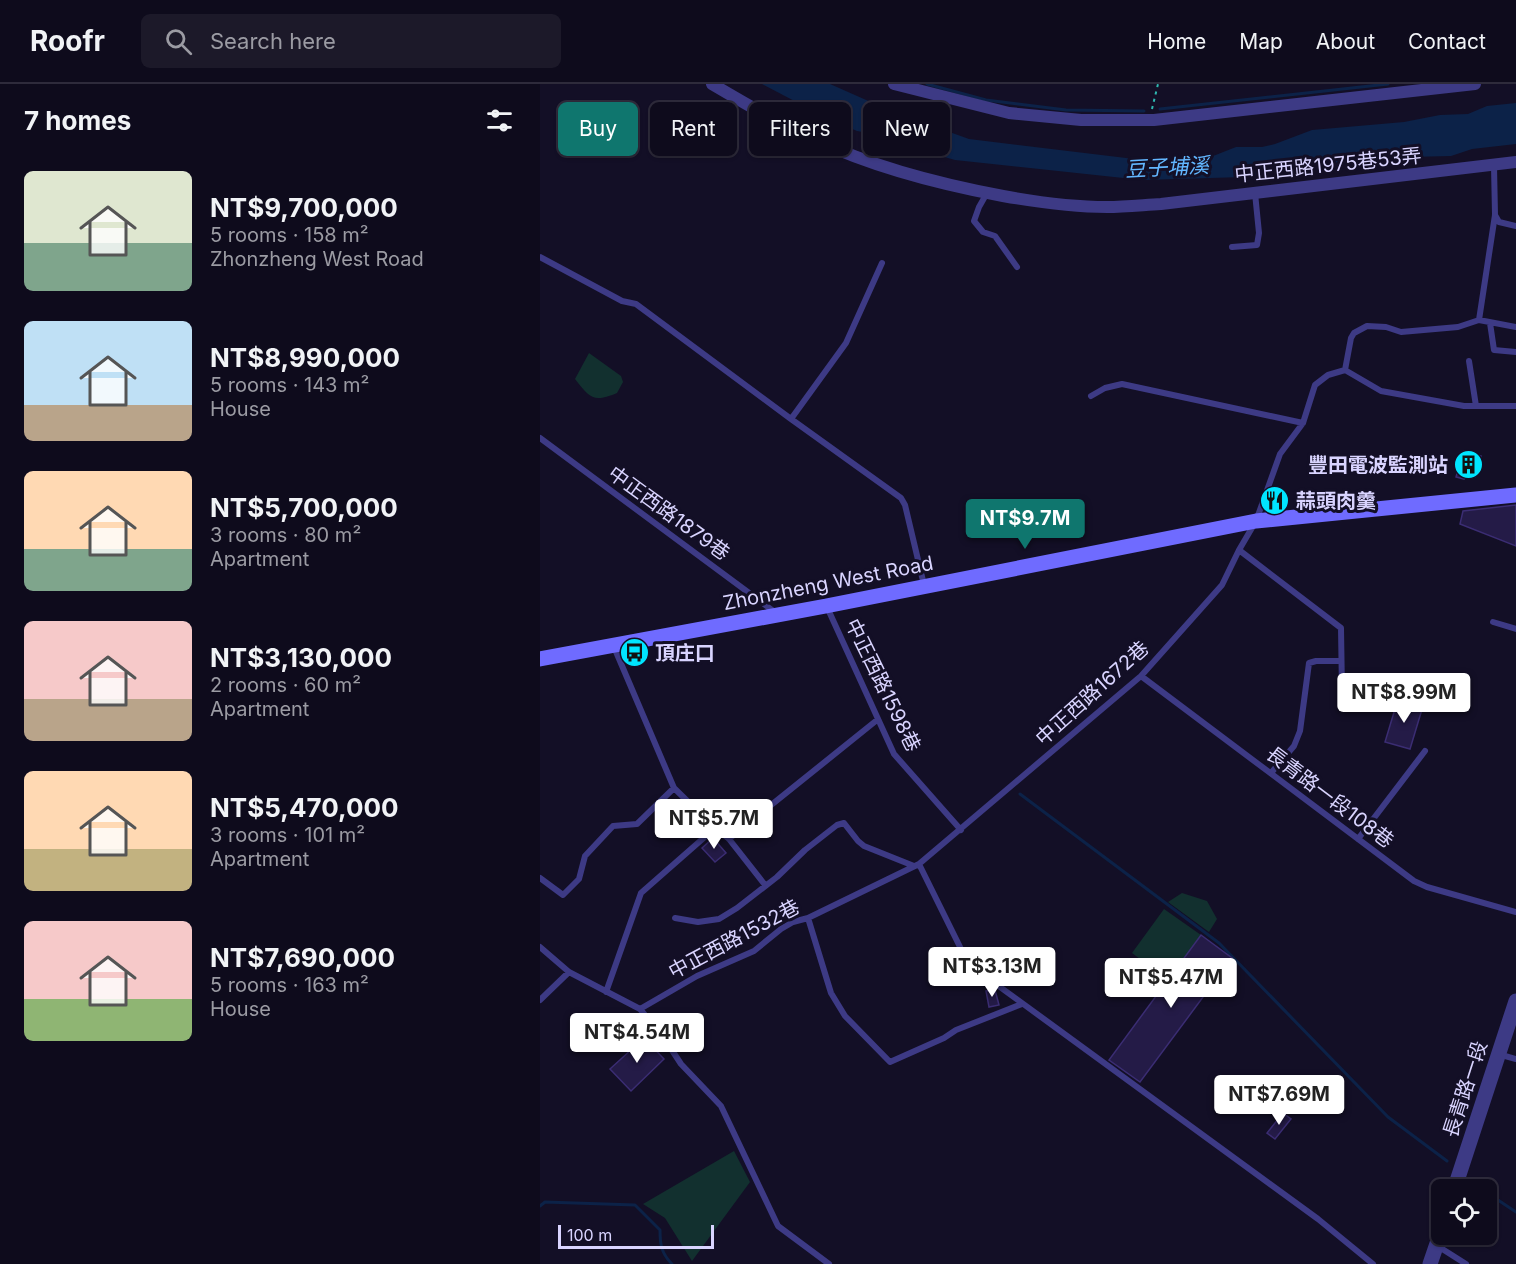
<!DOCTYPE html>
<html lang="en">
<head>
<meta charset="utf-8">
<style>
  :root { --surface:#0e0b1c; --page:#1c1929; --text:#f1f3f6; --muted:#9b9ba3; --line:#2e2b3b; --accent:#0f766e }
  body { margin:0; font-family:Inter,"Noto Sans TC",sans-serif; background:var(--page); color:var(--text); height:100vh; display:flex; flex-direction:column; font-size:22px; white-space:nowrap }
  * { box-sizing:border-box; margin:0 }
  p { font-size:20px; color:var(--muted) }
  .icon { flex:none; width:33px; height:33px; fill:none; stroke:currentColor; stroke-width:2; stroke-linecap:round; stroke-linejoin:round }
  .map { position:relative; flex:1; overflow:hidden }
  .side { display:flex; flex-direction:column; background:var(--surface); width:540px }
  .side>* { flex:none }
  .banner { position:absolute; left:18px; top:18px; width:570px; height:54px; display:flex; gap:12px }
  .fabs { position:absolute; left:891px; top:1095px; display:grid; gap:12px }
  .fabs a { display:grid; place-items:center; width:66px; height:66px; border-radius:9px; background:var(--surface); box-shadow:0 2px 4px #0004,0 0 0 2px var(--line); font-size:30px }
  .scale { position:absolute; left:18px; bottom:15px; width:156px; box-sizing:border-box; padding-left:6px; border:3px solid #d9d4ff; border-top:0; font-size:16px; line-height:21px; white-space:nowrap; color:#d9d4ff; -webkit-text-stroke:4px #130f26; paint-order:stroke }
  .price { position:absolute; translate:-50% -51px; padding:0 14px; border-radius:6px; background:#fff; color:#222; font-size:20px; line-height:39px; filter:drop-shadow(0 2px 3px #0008) }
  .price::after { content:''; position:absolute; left:50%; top:36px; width:18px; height:14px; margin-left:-9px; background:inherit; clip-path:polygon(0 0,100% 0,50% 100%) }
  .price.active { background:var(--accent); color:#fff }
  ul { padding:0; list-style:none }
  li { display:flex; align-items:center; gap:18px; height:150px; padding:0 24px }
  li span { display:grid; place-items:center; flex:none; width:168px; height:120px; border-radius:9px; color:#555 }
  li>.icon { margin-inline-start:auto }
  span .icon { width:72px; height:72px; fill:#fffc; stroke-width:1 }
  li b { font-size:26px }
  h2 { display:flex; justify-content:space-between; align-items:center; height:72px; padding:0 24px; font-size:26px }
  .pill { padding:0 21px; border-radius:9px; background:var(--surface); box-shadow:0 2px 4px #0004,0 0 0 2px var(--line); font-size:21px; line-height:54px }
  .pill.active { background:var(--accent); color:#fff }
  header { display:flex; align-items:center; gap:36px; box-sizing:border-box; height:84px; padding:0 30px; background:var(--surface); border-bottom:2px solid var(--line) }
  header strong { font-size:28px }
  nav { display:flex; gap:33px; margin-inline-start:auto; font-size:21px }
  .search { width:420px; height:54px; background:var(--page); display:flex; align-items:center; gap:15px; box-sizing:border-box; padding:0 21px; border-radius:9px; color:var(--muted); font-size:22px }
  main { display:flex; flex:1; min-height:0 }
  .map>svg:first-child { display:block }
  .green { fill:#12302f }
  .water { fill:#0c2248 }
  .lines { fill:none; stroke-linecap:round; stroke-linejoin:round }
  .stream { stroke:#0c2248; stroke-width:3 }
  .building { fill:#241b47; stroke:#3b2d73; stroke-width:1.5 }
  .path { stroke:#2fb8b0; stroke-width:2; stroke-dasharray:3 4.5; stroke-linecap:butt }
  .service { stroke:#3d3a85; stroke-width:6 }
  .minor { stroke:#3d3a85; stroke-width:12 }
  .tertiary { stroke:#3d3a85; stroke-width:15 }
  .secondary { stroke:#6f6bff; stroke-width:15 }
  .labels { text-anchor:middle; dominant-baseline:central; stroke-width:6; stroke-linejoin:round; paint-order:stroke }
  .street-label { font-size:20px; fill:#d9d4ff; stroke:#130f26 }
  .poi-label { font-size:20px; font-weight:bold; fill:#d9d4ff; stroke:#130f26; text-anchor:start }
  .water-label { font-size:21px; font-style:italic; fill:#62b6ff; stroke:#130f26 }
</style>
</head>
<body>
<header>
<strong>Roofr</strong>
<div class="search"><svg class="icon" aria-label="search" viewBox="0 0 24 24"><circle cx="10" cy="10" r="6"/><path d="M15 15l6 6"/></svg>Search here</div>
<nav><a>Home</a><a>Map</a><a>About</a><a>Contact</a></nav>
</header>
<main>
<section class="side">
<h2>7 homes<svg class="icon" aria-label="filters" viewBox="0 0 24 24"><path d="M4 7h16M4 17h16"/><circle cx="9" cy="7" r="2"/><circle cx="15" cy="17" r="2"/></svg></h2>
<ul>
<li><span style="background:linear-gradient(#dfe7d0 60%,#7fa58c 0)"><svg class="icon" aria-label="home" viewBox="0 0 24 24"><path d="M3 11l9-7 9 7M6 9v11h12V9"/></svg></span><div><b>NT$9,700,000</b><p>5 rooms · 158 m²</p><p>Zhonzheng West Road</p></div></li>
<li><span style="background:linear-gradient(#bfe0f5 70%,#b9a48a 0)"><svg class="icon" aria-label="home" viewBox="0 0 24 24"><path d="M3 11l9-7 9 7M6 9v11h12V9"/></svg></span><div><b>NT$8,990,000</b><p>5 rooms · 143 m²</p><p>House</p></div></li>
<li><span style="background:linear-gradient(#ffd9b3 65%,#7fa58c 0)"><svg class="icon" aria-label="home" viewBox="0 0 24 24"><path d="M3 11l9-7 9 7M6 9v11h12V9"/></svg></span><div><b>NT$5,700,000</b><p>3 rooms · 80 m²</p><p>Apartment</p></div></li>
<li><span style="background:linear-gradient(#f6c9c9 65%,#b9a48a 0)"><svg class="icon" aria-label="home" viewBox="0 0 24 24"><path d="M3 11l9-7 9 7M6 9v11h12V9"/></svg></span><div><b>NT$3,130,000</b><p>2 rooms · 60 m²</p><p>Apartment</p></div></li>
<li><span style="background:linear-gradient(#ffd9b3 65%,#c2b280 0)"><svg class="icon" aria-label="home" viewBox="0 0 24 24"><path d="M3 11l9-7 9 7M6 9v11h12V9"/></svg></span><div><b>NT$5,470,000</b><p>3 rooms · 101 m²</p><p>Apartment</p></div></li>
<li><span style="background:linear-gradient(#f6c9c9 65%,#8fb573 0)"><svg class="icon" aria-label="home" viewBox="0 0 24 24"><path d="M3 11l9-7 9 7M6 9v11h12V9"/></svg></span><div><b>NT$7,690,000</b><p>5 rooms · 163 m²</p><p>House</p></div></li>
</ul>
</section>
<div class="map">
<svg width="976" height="1180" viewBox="0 0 976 1180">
  <rect width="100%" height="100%" fill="#130f26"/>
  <!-- green -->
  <path class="green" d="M49 269 81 292 83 298 77 309C53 319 50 314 35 295Z
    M642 809 667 817 677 835 669 848 628 818Z
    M624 825 661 851 628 896 592 869Z
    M194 1067 210 1098 152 1177 125 1134 103 1120Z"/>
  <!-- water -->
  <path class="water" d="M222 0H290L351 27 429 55 636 80 663 76 696 63H722L735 60 772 46 864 38 900 31 928 30 947 22 976 19V60L932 65 911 72 826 74 704 93 602 96 415 76 356 59 339 51 317 47 285 33Z"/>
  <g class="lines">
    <!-- stream -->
    <path class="stream" d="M387 0 446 16 526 26 604 27
      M620 25 848 0
      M480 710 679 859 848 1033 907 1077
      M933 1098 944 1106
      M946 1108 976 1128
      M0 1122 5 1118 95 1121 120 1146C120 1160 121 1169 132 1180"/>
  </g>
  <!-- building -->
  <path class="building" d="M924 367 941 372 935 393 926 390 924 395 916 393Z
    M976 421V462L920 440 923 427Z
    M858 615 883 622 870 665 845 658Z
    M173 754 186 769 175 778 162 764Z
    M661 851 692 874 600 998 569 976Z
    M455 906 459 921 449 923 446 907Z
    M104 954 124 975 91 1007 70 985Z
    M743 1029 751 1035 735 1055 727 1049Z"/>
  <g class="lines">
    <!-- path -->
    <path class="path" d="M612 25 618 0"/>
    <!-- service -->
    <path class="service" d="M447 109 439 123 434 137 443 148 455 152 477 183
      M955 131 959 138 976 142
      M692 163 717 161 719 149 715 109
      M0 173 82 217 96 220 251 335
      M342 179 306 259 251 335 361 414 365 421 384 501
      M939 236 955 131 954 82
      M950 239 954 266 976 268
      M929 277 936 322
      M805 286 811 254 814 249 827 242 846 243 861 248 918 243 939 236 976 243
      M805 286 841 307 924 322H976
      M551 312 565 304 582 300 763 339
      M0 354 236 529
      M699 466 801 544 802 608
      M287 523 354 670 421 746
      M953 538 976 545
      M74 563 134 704 175 744 189 755 225 801
      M601 592 874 797 887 803 976 828
      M731 689 754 662 760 647 769 579 776 577H801
      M189 755 337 636
      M818 755 885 667
      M379 780 423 869 434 884 778 1135 833 1180
      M0 794 23 811 39 795 45 772 73 742 97 740 134 704
      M135 834 158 838 179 835 197 824 237 793 265 766 297 741 304 739 318 757 324 762 374 782
      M268 834 291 909 305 932 350 978 404 954 416 946 482 920
      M0 863 29 888 100 925 124 954 141 980 181 1022 238 1142 289 1180
      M66 908 101 809 175 744
      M0 916 29 888
      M100 925 157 892 214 867 241 845 253 838 268 834 379 780 601 592 682 501 699 466 716 437 740 370 763 339 775 301 788 291 805 286
      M958 970 976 975
      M896 1161 926 1180"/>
    <!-- minor -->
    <path class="minor" d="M172 0C206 20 240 40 276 56 335 84 399 100 463 112 497 118 532 123 567 123 585 123 603 121 621 120L976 78
      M354 0 469 29 541 36H614L935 0"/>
    <!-- tertiary -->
    <path class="tertiary" d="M914 1106 976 917
      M890 1180 902 1145"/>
    <!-- secondary -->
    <path class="secondary" d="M0 575 286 522 716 437 976 411"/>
  </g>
  <!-- icons -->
  <defs>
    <symbol id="building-disc" viewBox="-11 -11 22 22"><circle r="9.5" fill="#00e5ff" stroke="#130f26"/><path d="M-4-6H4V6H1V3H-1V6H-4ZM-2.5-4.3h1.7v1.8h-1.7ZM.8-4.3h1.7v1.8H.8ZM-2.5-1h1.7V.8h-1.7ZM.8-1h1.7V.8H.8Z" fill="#111"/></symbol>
    <symbol id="restaurant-disc" viewBox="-11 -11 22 22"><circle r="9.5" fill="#00e5ff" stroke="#130f26"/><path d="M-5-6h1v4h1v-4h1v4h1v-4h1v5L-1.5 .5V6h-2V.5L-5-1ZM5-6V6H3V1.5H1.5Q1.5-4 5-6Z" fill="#111"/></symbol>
    <symbol id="bus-disc" viewBox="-11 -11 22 22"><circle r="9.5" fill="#00e5ff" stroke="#130f26"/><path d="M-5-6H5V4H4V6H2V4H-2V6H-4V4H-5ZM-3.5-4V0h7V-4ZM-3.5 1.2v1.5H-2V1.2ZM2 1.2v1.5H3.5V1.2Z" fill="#111"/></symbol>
  </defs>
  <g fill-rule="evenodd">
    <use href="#building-disc" x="912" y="364" width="33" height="33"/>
    <use href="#restaurant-disc" x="718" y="400" width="33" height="33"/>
    <use href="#bus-disc" x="78" y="552" width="33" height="33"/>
  </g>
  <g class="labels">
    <!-- street labels -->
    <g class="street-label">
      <text transform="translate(788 81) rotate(-6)">中正西路1975巷53弄</text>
      <text transform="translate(129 429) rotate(36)">中正西路1879巷</text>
      <text transform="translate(288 499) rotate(-11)">Zhonzheng West Road</text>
      <text transform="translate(343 601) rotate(64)">中正西路1598巷</text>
      <text transform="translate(552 609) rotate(-42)">中正西路1672巷</text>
      <text transform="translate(790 713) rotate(37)">長青路一段108巷</text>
      <text transform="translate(194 855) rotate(-28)">中正西路1532巷</text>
      <text transform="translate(925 1005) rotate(-72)">長青路一段</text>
    </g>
    <!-- poi labels -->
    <g class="poi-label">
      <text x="908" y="381" text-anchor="end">豐田電波監測站</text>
      <text x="756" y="417">蒜頭肉羹</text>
      <text x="115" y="569">頂庄口</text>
    </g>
    <!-- water labels -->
    <g class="water-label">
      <text transform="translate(627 83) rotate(-3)">豆子埔溪</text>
    </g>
  </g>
</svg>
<div class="fabs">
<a><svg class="icon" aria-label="locate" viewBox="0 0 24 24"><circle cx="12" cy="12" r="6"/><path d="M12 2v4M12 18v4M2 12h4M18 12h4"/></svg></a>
</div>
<div class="scale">100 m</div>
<b class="price active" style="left:485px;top:466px">NT$9.7M</b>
<b class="price" style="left:864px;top:640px">NT$8.99M</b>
<b class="price" style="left:174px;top:766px">NT$5.7M</b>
<b class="price" style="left:452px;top:914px">NT$3.13M</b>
<b class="price" style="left:631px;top:925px">NT$5.47M</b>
<b class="price" style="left:97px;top:980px">NT$4.54M</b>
<b class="price" style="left:739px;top:1042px">NT$7.69M</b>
<div class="banner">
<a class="pill active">Buy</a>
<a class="pill">Rent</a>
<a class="pill">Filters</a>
<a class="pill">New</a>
</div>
</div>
</main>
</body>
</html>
